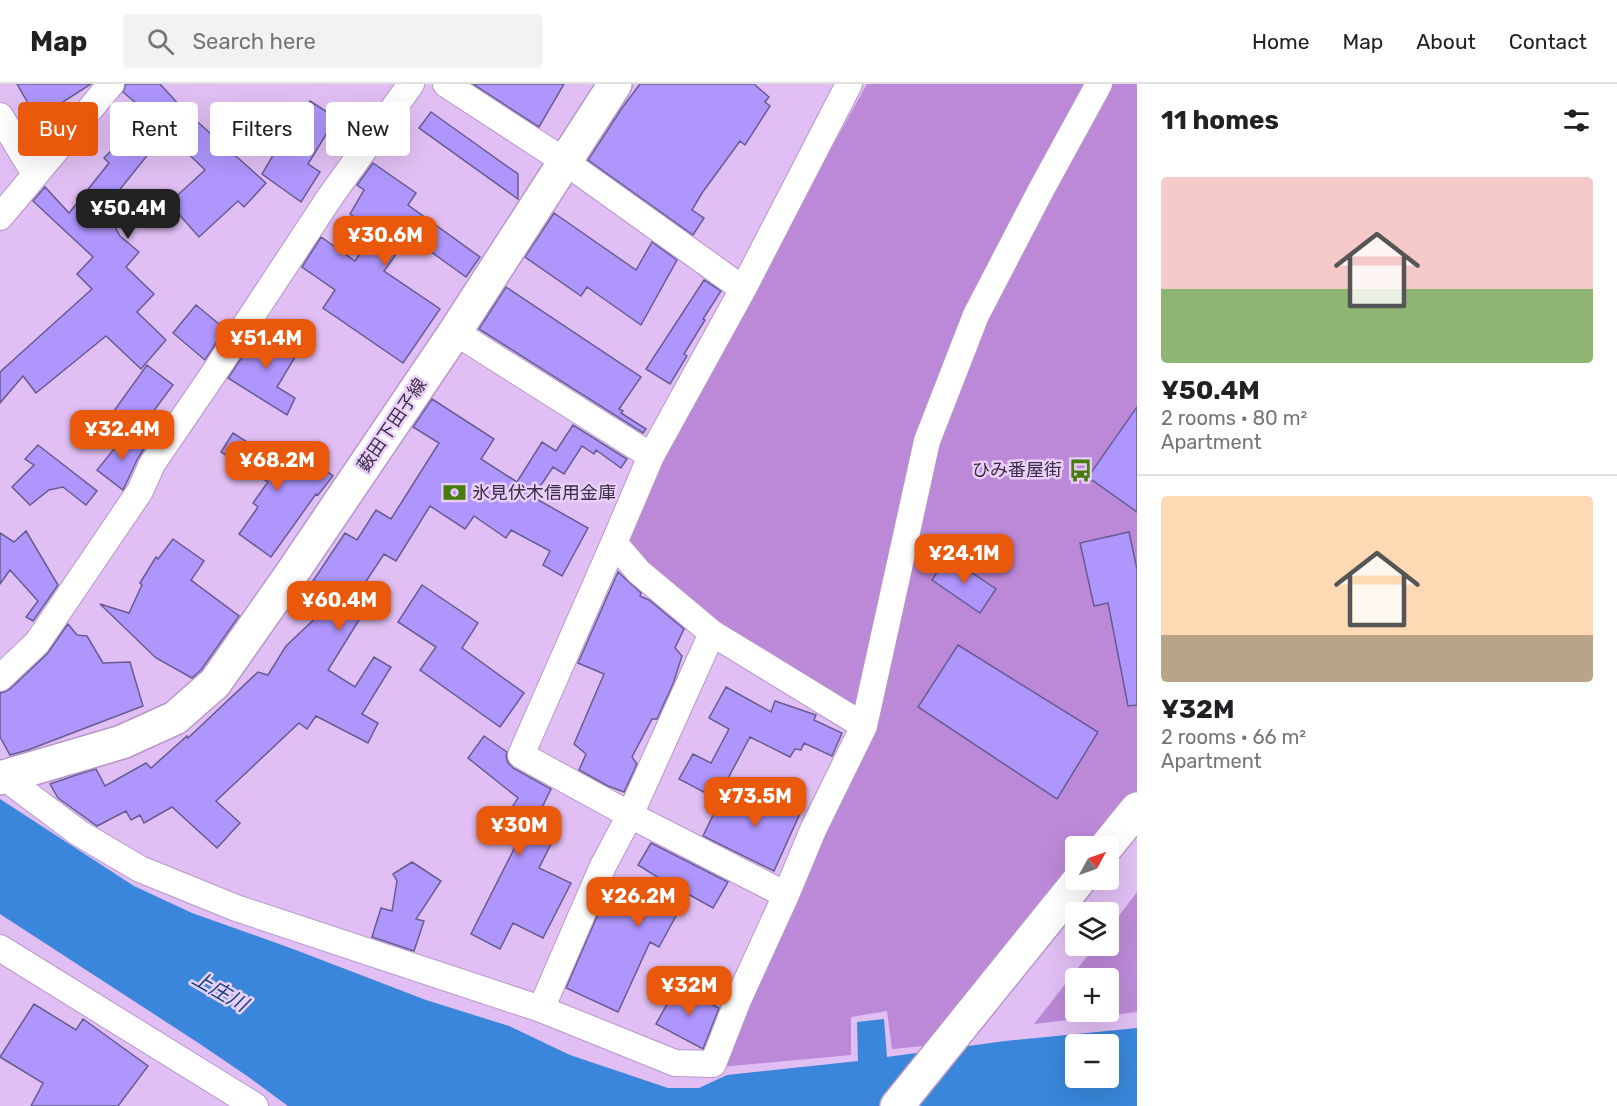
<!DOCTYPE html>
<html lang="en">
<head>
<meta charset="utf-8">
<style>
  :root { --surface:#fff; --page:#f2f2f2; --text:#202124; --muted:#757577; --line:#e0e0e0; --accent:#ea580c }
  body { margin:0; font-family:Rubik,"Noto Sans JP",sans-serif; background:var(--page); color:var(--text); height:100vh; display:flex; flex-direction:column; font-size:22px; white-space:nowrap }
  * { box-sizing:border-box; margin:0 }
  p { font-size:20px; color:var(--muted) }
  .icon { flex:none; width:33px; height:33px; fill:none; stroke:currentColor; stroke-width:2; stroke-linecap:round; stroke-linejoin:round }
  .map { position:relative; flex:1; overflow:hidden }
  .details { display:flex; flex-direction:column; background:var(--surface); width:480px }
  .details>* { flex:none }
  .top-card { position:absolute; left:18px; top:18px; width:570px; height:54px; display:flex; gap:12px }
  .needle { width:39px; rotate:50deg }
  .controls { position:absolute; left:1065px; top:752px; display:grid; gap:12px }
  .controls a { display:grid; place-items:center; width:54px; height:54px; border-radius:6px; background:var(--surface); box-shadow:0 6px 24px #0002; font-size:30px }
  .price { position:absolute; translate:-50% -51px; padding:0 14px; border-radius:12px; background:var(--accent); color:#fff; font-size:20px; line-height:39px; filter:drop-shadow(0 2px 3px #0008) }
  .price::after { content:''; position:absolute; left:50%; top:36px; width:18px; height:14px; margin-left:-9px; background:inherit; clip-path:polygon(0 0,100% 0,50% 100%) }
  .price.current { background:#222; color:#fff }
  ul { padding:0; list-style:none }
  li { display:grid; align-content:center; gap:12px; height:318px; padding:0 24px }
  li+li { border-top:2px solid var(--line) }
  li span { display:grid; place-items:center; height:186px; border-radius:6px; color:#555 }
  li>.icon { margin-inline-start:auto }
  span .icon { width:108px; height:108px; fill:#fffc; stroke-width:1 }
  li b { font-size:26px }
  h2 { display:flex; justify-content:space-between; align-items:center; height:72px; padding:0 24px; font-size:26px }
  .pill { padding:0 21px; border-radius:6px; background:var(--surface); box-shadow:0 6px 24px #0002; font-size:21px; line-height:54px }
  .pill.current { background:var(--accent); color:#fff }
  header { display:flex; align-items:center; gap:36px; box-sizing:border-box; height:84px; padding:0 30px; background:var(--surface); border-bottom:2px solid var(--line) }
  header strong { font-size:28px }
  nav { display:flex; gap:33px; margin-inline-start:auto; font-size:21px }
  .search { width:420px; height:54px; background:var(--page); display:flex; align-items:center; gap:15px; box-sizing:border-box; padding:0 21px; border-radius:6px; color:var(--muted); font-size:22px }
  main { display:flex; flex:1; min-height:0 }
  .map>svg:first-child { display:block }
  .green { fill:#bc89d8; fill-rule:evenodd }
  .water { fill:#3986da; fill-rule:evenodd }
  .building { fill:#ae96fd; stroke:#675c90; stroke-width:1.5 }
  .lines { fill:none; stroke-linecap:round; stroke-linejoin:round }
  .minor-casing { stroke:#b796c9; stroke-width:28 }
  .tertiary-casing { stroke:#b796c9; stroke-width:36 }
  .secondary-casing { stroke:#b796c9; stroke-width:36 }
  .minor { stroke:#fff; stroke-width:26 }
  .tertiary { stroke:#fff; stroke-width:33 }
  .secondary { stroke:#fff; stroke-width:33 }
  .labels { text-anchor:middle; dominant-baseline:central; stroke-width:5; stroke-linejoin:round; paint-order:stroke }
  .street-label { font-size:18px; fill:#3a2d42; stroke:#eacffa }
  .poi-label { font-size:18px; fill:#3a2d42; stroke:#eacffa; text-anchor:end }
  .water-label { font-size:20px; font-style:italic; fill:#0e437a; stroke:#eacffa }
</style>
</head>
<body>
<header>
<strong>Map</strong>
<div class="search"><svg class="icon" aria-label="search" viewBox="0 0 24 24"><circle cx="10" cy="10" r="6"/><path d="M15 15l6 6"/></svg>Search here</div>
<nav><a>Home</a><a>Map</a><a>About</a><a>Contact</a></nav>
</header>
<main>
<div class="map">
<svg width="1137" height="1022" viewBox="0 0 1137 1022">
  <rect width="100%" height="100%" fill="#e1bff4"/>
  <!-- green -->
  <path class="green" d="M867 0H1137V710L1095 762H1076L1075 786 934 961 892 965 887 927 851 933V971L721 983 821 750 874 640 715 542 622 457 658 376Z
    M1137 808V928L1034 940 1096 861H1108L1109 845ZM1076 894H1108V927H1076Z"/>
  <!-- water -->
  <path class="water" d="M0 715 134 802 192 829 293 865 426 916 509 942 570 971 668 1004H699L727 991 858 977 857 938 884 935 887 973 1005 957 1137 944V1022H288L250 994 200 960 0 830ZM1076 960H1108V993H1076Z"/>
  <!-- building -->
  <path class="building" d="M17 0H91L55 23 59 28 40 40Z
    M126 0H160L183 25 266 99 244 123 238 117 199 153 169 119 205 86 166 48 113 114 122 124 111 136 120 152 139 168 126 183 154 210 137 228 166 256 141 285 106 252 36 309 23 292 0 319V288L92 205 77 190 93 173 33 117 45 103 69 129 109 79 104 74 148 29 123 8Z
    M473 0H564L539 43Z
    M640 0H754L769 13 765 18 770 22 745 61 740 57 702 109 692 126 704 134 693 151 588 76 622 24Z
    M310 17 336 34 308 80 320 88 301 118 262 90 279 61 280 62Z
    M431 28 518 90V115L419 44Z
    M373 79 416 109 408 121 480 173 466 193 409 152 384 187 440 225 403 279 323 224 335 206 302 183 321 153 355 177 375 147 350 130 364 106 357 101Z
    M554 129 636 186 652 158 677 176 641 241 587 203 581 212 525 173Z
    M704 196 721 207 703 235 705 236 684 270 687 272 670 300 646 285Z
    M506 203 641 293 619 325 623 327 621 329 646 345 643 349 479 245Z
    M196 221 225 245 205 276 173 249Z
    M261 245 298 268 277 303 295 314 287 331 228 294Z
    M147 281 173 301 136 351 111 331Z
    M432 315 494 355 481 375 517 398 542 358 556 367 573 341 627 375 621 384 596 366 594 370 582 362 564 390 553 383 533 413 588 444 562 492 543 481 550 467 511 446 506 454 474 432 465 445 430 422 396 477 384 470 359 508 372 515 328 586 355 603 374 573 391 583 362 630 378 639 368 659 316 632 307 645 299 639 216 717 240 739 217 764 172 723 144 739 140 731 131 736 126 727 97 742 58 714 50 700 79 690 96 685 105 702 146 679 151 684 187 652 188 654 258 588 268 591 286 562 324 526 307 506 345 449 357 456 376 426 391 435 439 359 413 343Z
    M1137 323V428L1088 393Z
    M127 349 145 363 138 374 123 406 97 386Z
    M233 349 275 376 283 364 301 378 306 372 333 392 318 411 316 410 271 473 239 450 258 423 253 419 268 398 221 368Z
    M38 361 97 407 86 421 63 403 49 406 30 421 12 403 34 381 25 375Z
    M26 447 58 501 33 537 26 533 38 517 10 486 0 500V449L14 458Z
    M1129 448 1137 485V621L1128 622 1108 519 1094 522 1080 459Z
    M173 455 204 477 191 496 239 532 201 586 192 594 156 574 100 520 129 529 142 501 140 499 156 473 158 475Z
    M947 472 996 505 980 529 932 496Z
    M618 488 641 509 640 512 649 516 684 545 675 564 682 572 673 600 657 635H652L632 673 637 680 624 708 608 702 579 686 586 670 574 660 604 590 578 579Z
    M422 501 478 539 462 564 524 609 500 643 420 586 436 563 398 538Z
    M68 540 77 551 87 552 103 579 130 578 143 622 28 666 10 671 0 653V609L4 608 10 605 47 570Z
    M958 561 1098 648 1057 715 918 623Z
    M726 603 771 628 775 617 816 631 814 636 842 649 832 672 804 659 801 666 795 665 790 673 750 653 717 715 679 695 693 670 711 679 729 645 709 634Z
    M484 652 507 668 506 673 508 679 513 684 551 705 533 742 553 756 539 784 571 799 543 854 513 839 500 865 471 850 516 761 496 749 518 714 468 674Z
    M767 708 802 725 774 787 703 752 719 719 763 717Z
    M651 759 728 798 713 824 688 810 659 863 650 858 618 928 566 904 605 814 643 835 664 797 638 781Z
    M412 778 441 797 416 835 424 837 414 867 372 853 381 824 392 827 397 797 393 790Z
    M677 902 719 924 703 965 656 940Z
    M34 920 76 946 83 935 148 982 118 1022H31L43 999 0 973Z"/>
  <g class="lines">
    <defs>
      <path id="minor" d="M446 0 564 77 743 205
        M0 32 35 90
        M0 133 111 0
        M455 248 651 372
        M614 459 521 671 630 731 786 811
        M0 594 37 559 140 407 152 380 212 292 330 113 411 0
        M864 642 927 357 976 231 1041 106 1099 0
        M0 690 79 749 140 785 236 824 541 925 675 979 713 980 738 916 786 811 813 746 864 642 712 549 639 488 614 459 651 372 743 205 849 0
        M0 864 255 1022
        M541 925 603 782 630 731 712 549"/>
      <path id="tertiary" d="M1107 762 1137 725
        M897 1022 1080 795"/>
      <path id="secondary" d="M0 694 122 658 175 634 215 599 290 492 455 248 615 0"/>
    </defs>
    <!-- minor casing -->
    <use href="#minor" class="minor-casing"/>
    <!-- tertiary casing -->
    <use href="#tertiary" class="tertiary-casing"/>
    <!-- secondary casing -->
    <use href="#secondary" class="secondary-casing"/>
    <!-- minor -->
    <use href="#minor" class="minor"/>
    <!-- tertiary -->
    <use href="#tertiary" class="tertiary"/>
    <!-- secondary -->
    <use href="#secondary" class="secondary"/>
  </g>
  <!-- icons -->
  <defs>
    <symbol id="bus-bare" viewBox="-9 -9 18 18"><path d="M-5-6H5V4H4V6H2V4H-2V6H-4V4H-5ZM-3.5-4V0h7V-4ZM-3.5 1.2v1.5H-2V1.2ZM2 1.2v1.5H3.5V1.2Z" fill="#477b0c" stroke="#eacffa" stroke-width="2.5" paint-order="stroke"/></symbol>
    <symbol id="bank-bare" viewBox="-9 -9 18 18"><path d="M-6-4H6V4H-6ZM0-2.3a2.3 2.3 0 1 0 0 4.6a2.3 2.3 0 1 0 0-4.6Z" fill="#477b0c" stroke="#eacffa" stroke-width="2.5" paint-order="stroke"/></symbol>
  </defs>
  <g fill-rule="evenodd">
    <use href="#bus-bare" x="1064" y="370" width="33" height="33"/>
    <use href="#bank-bare" x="438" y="392" width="33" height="33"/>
  </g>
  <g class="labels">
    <!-- street labels -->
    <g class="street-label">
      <text transform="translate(392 341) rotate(-56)">薮田下田子線</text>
    </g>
    <!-- poi labels -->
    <g class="poi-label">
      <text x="1062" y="386">ひみ番屋街</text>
      <text x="472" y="409" text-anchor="start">氷見伏木信用金庫</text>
    </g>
    <!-- water labels -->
    <g class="water-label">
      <text transform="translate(220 907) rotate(30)">上庄川</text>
    </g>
  </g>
</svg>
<div class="controls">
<a><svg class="needle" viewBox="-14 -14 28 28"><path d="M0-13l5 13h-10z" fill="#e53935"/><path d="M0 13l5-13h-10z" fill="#757577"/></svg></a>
<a><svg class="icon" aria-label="layers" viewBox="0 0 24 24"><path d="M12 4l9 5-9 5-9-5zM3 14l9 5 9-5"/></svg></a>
<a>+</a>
<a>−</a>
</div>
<b class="price current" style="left:128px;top:156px">¥50.4M</b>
<b class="price" style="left:385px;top:183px">¥30.6M</b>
<b class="price" style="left:266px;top:286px">¥51.4M</b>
<b class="price" style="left:122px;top:377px">¥32.4M</b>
<b class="price" style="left:277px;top:408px">¥68.2M</b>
<b class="price" style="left:964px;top:501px">¥24.1M</b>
<b class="price" style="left:339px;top:548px">¥60.4M</b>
<b class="price" style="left:755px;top:744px">¥73.5M</b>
<b class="price" style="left:519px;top:773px">¥30M</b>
<b class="price" style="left:638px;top:844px">¥26.2M</b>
<b class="price" style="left:689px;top:933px">¥32M</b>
<div class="top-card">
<a class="pill current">Buy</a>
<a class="pill">Rent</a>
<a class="pill">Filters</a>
<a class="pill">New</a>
</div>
</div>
<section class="details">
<h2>11 homes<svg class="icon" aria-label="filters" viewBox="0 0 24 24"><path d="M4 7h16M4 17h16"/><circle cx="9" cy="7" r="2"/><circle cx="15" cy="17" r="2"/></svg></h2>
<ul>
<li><span style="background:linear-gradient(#f6c9c9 60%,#8fb573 0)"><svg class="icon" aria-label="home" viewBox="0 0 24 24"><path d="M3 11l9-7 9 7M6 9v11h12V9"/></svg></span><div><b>¥50.4M</b><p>2 rooms · 80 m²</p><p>Apartment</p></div></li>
<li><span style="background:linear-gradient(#ffd9b3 75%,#b9a48a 0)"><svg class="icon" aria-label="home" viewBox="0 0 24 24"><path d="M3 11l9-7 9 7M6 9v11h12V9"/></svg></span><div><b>¥32M</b><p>2 rooms · 66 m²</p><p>Apartment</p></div></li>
</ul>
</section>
</main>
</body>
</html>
